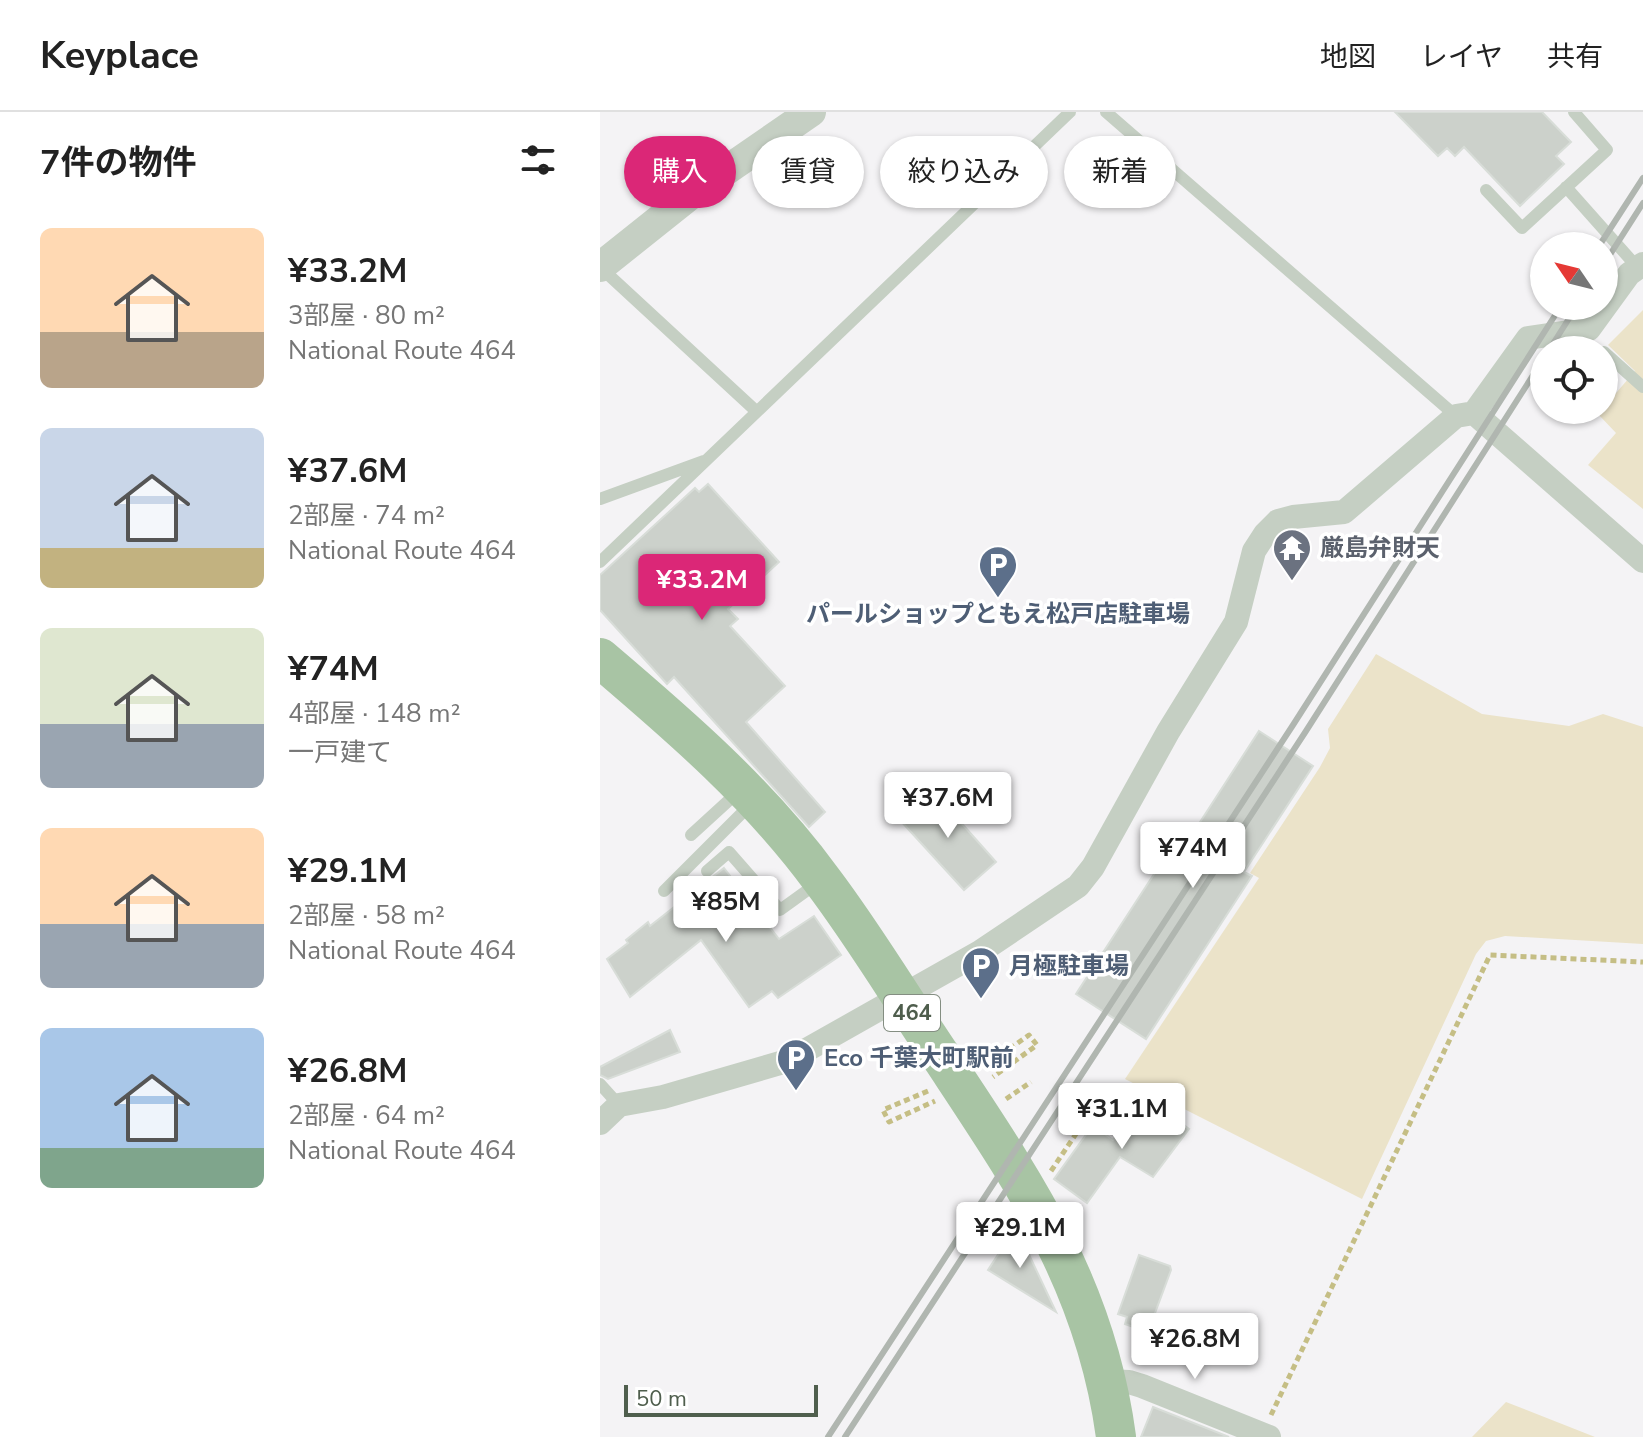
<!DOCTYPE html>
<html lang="ja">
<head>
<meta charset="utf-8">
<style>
  :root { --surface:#fff; --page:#f6f6f6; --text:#222; --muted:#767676; --line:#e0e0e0; --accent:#db2777 }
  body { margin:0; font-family:"Nunito Sans","Noto Sans JP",sans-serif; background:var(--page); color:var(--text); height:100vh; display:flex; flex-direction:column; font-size:30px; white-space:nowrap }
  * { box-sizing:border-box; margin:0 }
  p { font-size:26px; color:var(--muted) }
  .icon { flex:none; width:44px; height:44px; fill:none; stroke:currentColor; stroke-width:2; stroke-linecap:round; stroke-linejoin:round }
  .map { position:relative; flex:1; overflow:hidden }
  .details { display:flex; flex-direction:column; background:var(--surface); width:600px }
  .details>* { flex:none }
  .hud { position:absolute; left:24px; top:24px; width:760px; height:72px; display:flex; gap:16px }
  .needle { width:52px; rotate:305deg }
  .controls { position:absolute; left:930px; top:120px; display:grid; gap:16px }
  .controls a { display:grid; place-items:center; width:88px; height:88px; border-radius:50%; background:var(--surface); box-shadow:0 2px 6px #0004; font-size:40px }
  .scale { position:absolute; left:24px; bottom:20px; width:194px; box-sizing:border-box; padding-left:8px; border:4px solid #4f5e4d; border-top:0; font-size:22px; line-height:28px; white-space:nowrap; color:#4f5e4d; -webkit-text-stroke:6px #fff; paint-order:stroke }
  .price { position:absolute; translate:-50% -68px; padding:0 18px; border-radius:8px; background:#fff; color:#222; font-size:26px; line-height:52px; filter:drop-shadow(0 2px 4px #0008) }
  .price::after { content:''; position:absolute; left:50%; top:48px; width:24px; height:18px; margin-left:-12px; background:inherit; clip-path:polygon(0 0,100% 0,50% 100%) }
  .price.selected { background:var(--accent); color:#fff }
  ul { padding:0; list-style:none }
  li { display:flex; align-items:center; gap:24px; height:200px; padding:0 40px }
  li span { display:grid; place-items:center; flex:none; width:224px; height:160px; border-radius:12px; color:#555 }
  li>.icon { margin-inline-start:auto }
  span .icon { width:96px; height:96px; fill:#fffc; stroke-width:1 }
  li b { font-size:34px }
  h2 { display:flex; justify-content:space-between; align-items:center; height:96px; padding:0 40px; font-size:34px }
  .chip { padding:0 28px; border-radius:36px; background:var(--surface); box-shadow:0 2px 6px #0004; font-size:28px; line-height:72px }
  .chip.selected { background:var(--accent); color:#fff }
  header { display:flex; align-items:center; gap:48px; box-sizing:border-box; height:112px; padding:0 40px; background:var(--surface); border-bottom:2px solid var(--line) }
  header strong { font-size:38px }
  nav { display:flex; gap:44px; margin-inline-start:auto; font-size:28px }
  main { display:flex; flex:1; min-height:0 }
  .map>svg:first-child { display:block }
  .green { fill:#ebe3c9 }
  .building { fill:#ccd1cb; stroke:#d8ddd8; stroke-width:2 }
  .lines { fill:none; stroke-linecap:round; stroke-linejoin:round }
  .path { stroke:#c5be85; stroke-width:5; stroke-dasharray:6 4; stroke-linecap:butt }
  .service { stroke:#c5cfc3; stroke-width:12 }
  .minor { stroke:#c5cfc3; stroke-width:24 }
  .tertiary { stroke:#c5cfc3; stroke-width:30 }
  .trunk { stroke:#a8c4a4; stroke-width:40 }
  .rail { stroke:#b0b6b0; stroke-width:6 }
  .labels { text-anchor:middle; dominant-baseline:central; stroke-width:7; stroke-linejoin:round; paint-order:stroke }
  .shield { fill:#fff; stroke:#848e82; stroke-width:2 }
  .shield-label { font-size:22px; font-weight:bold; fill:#4f5e4d }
  .worship-label { font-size:24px; font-weight:bold; fill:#5b616d; stroke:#fff; text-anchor:start }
  .service-label { font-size:24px; font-weight:bold; fill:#4e5e75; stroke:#fff; text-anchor:start }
</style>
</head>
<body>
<header>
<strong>Keyplace</strong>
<nav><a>地図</a><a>レイヤ</a><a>共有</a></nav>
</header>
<main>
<section class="details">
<h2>7件の物件<svg class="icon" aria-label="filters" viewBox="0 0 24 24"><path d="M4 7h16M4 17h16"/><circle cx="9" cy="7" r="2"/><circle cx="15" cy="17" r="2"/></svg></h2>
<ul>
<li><span style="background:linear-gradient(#ffd9b3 65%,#b9a48a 0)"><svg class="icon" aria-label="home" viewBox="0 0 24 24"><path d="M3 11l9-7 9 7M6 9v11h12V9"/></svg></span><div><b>¥33.2M</b><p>3部屋 · 80 m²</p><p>National Route 464</p></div></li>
<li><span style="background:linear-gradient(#c9d6e8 75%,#c2b280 0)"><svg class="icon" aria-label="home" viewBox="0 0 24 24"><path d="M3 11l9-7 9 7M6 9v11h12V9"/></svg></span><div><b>¥37.6M</b><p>2部屋 · 74 m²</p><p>National Route 464</p></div></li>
<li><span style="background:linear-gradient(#dfe7d0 60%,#9aa5b1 0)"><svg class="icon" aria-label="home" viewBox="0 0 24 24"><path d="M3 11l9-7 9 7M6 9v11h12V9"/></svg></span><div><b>¥74M</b><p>4部屋 · 148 m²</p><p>一戸建て</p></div></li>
<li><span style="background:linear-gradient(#ffd9b3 60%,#9aa5b1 0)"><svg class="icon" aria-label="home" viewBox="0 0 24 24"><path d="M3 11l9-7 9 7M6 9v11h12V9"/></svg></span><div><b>¥29.1M</b><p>2部屋 · 58 m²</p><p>National Route 464</p></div></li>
<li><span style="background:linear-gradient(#a9c7e8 75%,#7fa58c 0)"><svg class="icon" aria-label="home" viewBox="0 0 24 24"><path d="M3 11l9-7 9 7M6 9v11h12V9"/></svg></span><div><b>¥26.8M</b><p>2部屋 · 64 m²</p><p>National Route 464</p></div></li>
</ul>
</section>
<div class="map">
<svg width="1043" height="1325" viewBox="0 0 1043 1325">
  <rect width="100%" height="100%" fill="#f4f3f5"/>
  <!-- green -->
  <path class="green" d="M1043 198V397L988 353 1016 321 998 302 1035 259 1008 233Z
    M776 542 882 602 969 614 1003 602 1043 615V832L905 824 886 829 876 842 762 1087 525 967 659 766 650 761 720 655 730 636 728 617Z
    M906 1290 995 1325H872Z"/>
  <!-- building -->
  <path class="building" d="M795 0H942L971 30 956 44 964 52 920 94 864 35 855 44 847 36 838 44Z
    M108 372 179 450 128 497 138 507 130 514 185 574 146 610 225 700 209 715 74 565 67 572 0 498V463L95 376 99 380Z
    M659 619 713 654 644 760 652 764 546 927 476 882 582 719 591 724Z
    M332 678 396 750 364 778 299 707Z
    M124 756 179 827 214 804 241 843 178 886 172 879 149 895 101 828 30 885 7 847 28 831 26 828 48 810 50 814Z
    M70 918 80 940 8 967 0 963V955Z
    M552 989 589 1017 553 1065 520 1045 487 1091 454 1067 493 1013 513 1028 526 1012 532 1016Z
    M416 1115 456 1200 388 1158Z
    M539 1143 570 1154 571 1158 548 1220 525 1212 527 1205 518 1202Z
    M553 1295 629 1325H541Z"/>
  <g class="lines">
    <!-- path -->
    <path class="path" d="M385 954 429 923 437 933 393 965
      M328 979 283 998 289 1010 335 989
      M406 987 431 970
      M451 1059 486 1007
      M671 1303 890 843 1043 850"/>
    <!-- service -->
    <path class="service" d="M506 0 856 304
      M966 75 1038 156
      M886 78 922 116 1007 38 974 0
      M0 155 156 299
      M1004 240 1043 275
      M0 387 104 349
      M0 450 470 0
      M91 723 138 680
      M107 759 129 740 180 798 216 772
      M64 779 150 693
      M0 972 19 993"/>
    <!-- minor -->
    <path class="minor" d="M874 301 1043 449
      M0 1011 19 993 63 985 187 949 380 840 478 774 493 755 568 620 636 510 654 439 665 422 678 409 693 405 744 400 856 304 874 301 928 226 989 217 1029 162 1043 152
      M508 1269 529 1270 542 1274 669 1325"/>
    <!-- tertiary -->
    <path class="tertiary" d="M0 155 89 84 211 0"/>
    <!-- trunk -->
    <path class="trunk" d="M0 546C80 614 160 683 222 768 266 826 303 889 344 949 426 1073 496 1174 516 1325"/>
    <!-- rail -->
    <path class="rail" d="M999 134 1043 66
      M1004 152 1043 91
      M949 238 977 194
      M228 1325 693 613 961 194
      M245 1325 706 619 944 246"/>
  </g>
  <!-- icons -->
  <defs>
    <symbol id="temple-pin" viewBox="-11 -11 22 30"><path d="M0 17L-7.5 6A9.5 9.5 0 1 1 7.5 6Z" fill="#6b7280" stroke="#fff"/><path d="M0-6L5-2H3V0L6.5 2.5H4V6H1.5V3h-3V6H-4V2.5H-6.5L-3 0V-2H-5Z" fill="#fff"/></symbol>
    <symbol id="parking-pin" viewBox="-11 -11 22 30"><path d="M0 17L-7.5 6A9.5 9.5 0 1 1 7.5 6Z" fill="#5c6f8a" stroke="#fff"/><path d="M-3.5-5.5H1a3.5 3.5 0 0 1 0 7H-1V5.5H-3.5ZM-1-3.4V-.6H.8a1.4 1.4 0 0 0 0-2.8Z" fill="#fff"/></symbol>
  </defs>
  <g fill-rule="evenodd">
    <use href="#temple-pin" x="670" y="414" width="44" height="60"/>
    <use href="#parking-pin" x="376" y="431" width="44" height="60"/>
    <use href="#parking-pin" x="359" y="832" width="44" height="60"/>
    <use href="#parking-pin" x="174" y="924" width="44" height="60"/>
  </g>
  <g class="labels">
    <!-- shield labels -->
    <rect class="shield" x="284" y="883" width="56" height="36" rx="6"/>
    <g class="shield-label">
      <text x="312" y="901">464</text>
    </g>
    <!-- worship labels -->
    <g class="worship-label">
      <text x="720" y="436">厳島弁財天</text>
    </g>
    <!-- service labels -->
    <g class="service-label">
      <text x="398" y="502" text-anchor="middle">パールショップともえ松戸店駐車場</text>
      <text x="409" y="854">月極駐車場</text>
      <text x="224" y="946">Eco 千葉大町駅前</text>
    </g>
  </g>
</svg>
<div class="controls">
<a><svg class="needle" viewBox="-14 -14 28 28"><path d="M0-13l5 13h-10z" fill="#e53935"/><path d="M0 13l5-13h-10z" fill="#767676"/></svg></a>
<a><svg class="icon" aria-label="locate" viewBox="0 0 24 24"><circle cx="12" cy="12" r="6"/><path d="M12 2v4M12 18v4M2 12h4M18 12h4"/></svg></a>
</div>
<div class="scale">50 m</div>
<b class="price selected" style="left:102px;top:510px">¥33.2M</b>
<b class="price" style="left:348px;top:728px">¥37.6M</b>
<b class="price" style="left:593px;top:778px">¥74M</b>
<b class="price" style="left:126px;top:832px">¥85M</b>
<b class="price" style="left:522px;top:1039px">¥31.1M</b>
<b class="price" style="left:420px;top:1158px">¥29.1M</b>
<b class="price" style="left:595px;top:1269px">¥26.8M</b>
<div class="hud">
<a class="chip selected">購入</a>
<a class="chip">賃貸</a>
<a class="chip">絞り込み</a>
<a class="chip">新着</a>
</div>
</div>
</main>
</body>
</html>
